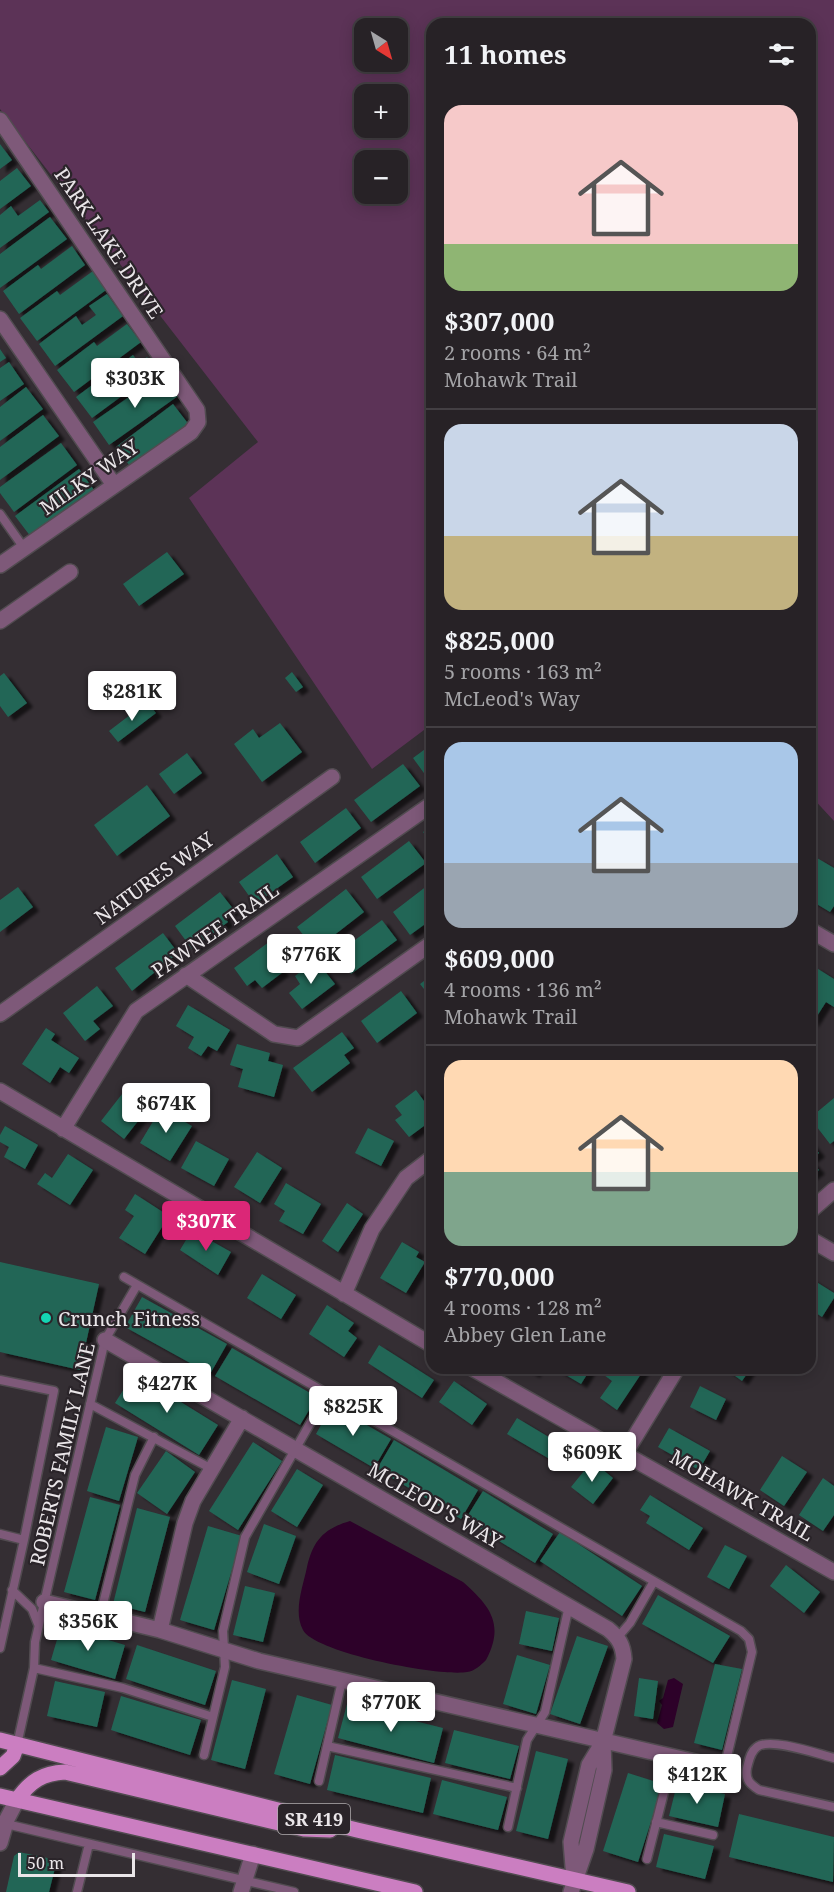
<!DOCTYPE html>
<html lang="en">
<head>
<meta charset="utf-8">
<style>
  :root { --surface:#272226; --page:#2f2a2e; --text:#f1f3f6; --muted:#a4a4a7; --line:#433f43; --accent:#db2777 }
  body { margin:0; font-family:"Noto Serif",serif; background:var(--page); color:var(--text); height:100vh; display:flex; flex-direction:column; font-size:22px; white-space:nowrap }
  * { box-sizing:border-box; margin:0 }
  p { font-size:20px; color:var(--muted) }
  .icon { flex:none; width:33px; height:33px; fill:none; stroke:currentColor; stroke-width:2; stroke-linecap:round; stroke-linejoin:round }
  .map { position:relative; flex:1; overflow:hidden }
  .sheet { position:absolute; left:426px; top:18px; width:390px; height:1356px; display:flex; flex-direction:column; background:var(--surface); border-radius:18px; box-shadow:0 3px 15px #0003,0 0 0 2px var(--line) }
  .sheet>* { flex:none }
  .needle { width:39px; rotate:143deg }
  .tools { position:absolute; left:354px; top:18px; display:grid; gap:12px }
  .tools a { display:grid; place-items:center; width:54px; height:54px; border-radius:12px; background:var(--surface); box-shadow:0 3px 15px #0003,0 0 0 2px var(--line); font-size:30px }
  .scale { position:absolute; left:18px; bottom:15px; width:117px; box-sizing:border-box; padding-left:6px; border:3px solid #eae6e9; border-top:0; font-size:16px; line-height:21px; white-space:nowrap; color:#eae6e9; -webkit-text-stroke:4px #2a2429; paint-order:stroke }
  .price { position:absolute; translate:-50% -51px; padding:0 14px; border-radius:6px; background:#fff; color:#222; font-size:20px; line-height:39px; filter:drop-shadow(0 2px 3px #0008) }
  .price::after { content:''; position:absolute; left:50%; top:36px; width:18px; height:14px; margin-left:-9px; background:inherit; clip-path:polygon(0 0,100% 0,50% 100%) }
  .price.active { background:var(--accent); color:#fff }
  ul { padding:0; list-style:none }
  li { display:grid; align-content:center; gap:12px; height:318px; padding:0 18px }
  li+li { border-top:2px solid var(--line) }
  li span { display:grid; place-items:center; height:186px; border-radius:18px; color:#555 }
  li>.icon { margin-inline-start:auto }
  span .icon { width:108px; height:108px; fill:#fffc; stroke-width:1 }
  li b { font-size:26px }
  h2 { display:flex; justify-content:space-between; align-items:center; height:72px; padding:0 18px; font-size:26px }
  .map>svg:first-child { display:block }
  .green { fill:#5c3357; fill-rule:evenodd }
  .water { fill:#2d0129 }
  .building { fill:#226657; filter:url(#shadow) }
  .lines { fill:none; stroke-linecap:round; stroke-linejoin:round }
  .service-casing { stroke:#514b50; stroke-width:11 }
  .minor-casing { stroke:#514b50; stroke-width:18 }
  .primary-casing { stroke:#514b50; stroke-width:18 }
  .service { stroke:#7e5979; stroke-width:8 }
  .minor { stroke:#7e5979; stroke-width:15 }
  .primary { stroke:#cb7ec1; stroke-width:15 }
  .poi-dot { fill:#14d5b3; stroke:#2a2429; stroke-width:2 }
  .labels { text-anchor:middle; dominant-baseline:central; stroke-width:4.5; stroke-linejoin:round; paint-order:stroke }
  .shield { fill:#2a2429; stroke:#b0acaf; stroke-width:1.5 }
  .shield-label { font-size:18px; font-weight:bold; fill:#eae6e9 }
  .street-label { font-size:20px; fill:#eae6e9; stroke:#2a2429 }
  .poi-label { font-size:20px; fill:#eae6e9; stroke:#2a2429; text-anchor:start }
</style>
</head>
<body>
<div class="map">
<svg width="834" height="1892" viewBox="0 0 834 1892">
  <defs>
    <filter id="shadow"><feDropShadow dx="6" dy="4" stdDeviation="1.5" flood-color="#0009"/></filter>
  </defs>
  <rect width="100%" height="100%" fill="#342e33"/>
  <!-- green -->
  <path class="green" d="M0 0H834V821L810 795V707L813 705 810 700V24H432V724L372 769 189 498 258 442 0 109ZM364 28H398V62H364ZM364 94H398V128H364ZM364 160H398V194H364Z"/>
  <!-- water -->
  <path class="water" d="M350 1521 463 1582C490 1606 505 1624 486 1660 481 1665 475 1671 467 1672 441 1677 315 1653 303 1630 293 1611 303 1587 307 1567 313 1541 323 1529 350 1521Z
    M674 1678 683 1684 673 1727 664 1729 657 1723 662 1705 659 1701 663 1698 668 1680Z"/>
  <!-- building -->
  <path class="building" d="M0 144 12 160 0 169Z
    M17 168 31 186 0 209V181Z
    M40 200 49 212 0 248V215L11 206 18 216Z
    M50 217 67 239 0 288V254Z
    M72 246 85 265 19 314 3 291 38 265 41 269Z
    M93 271 106 290 37 341 20 318 57 291 60 295Z
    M107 294 123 316 55 366 39 344 76 316 82 325 96 315 89 306Z
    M127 324 141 342 74 392 57 370 94 342 97 346Z
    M0 349 6 358 0 362Z
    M133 355 139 363 147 357 157 370 92 418 76 397Z
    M9 362 24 384 0 401V368Z
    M162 374 178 396 109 445 93 422Z
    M26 387 43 409 0 441V407Z
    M173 404 190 426 132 469 116 447Z
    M43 415 59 436 0 480V447Z
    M61 443 77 465 14 512 0 493V487Z
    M79 469 94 490 31 537 15 516Z
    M167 552 184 574 139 606 123 584Z
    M292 672 303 687 296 692 285 678Z
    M4 673 27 703 8 717 0 706V676Z
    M147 702 156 713 118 742 109 731Z
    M280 723 302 752 262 782 234 744 253 729 259 738Z
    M432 744V777L429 780 413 758Z
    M187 753 202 773 174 794 159 774Z
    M403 764 420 786 371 822 354 800Z
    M147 785 170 816 117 856 94 825Z
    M346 808 361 828 315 863 300 842Z
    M432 826V844L423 832Z
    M409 841 426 863 377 899 361 877Z
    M277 854 293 877 255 904 239 882Z
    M817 858 834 868V906L830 912 810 900 814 889 810 886V869Z
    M432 882V919L410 935 393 912Z
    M18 887 33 907 0 932V900Z
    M346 889 364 912 315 950 297 927Z
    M220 892 234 910 224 917 228 922 192 949 175 926Z
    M382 920 397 940 351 974 336 954Z
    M163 933 178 953 132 991 115 968Z
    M273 939 287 957 277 964 283 972 262 988 255 980 247 986 234 968Z
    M316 960 335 984 302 1009 289 993 300 984 295 976Z
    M815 967 834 979V1007L826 1002 812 1024 810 974Z
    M432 975V999L420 984Z
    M97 986 113 1006 93 1021 100 1029 85 1041 63 1013Z
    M401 991 417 1013 377 1043 361 1021Z
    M188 1005 230 1030 217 1051 208 1046 201 1056 188 1048 194 1037 176 1026Z
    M46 1028 55 1034 51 1040 79 1058 69 1073 60 1067 50 1083 22 1064Z
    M342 1032 354 1048 344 1055 350 1063 312 1092 293 1068Z
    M237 1044 270 1053 268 1061 283 1065 274 1097 238 1087 243 1069 230 1065Z
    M126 1089 149 1107 124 1139 101 1121Z
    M416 1090 432 1112V1120L409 1137 395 1120 402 1115 395 1106Z
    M834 1098V1141L830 1144 810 1118Z
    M161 1108 192 1126 170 1161 140 1143Z
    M5 1126 38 1145 25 1169 4 1157 9 1147 0 1142V1135Z
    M368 1128 394 1141 381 1166 355 1153Z
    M196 1141 229 1159 214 1186 181 1168Z
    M810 1142 819 1153 810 1160 819 1170 810 1177Z
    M257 1152 282 1168 260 1203 234 1187Z
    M68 1154 93 1170 70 1205 37 1184 45 1173 52 1178Z
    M286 1183 321 1204 303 1234 279 1221 285 1211 274 1204Z
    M135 1194 169 1216 145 1254 119 1238 134 1216 125 1210Z
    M347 1203 363 1214 338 1252 322 1241Z
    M192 1230 231 1252 218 1275 180 1250Z
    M402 1242 419 1252 416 1257 425 1262 406 1293 380 1278Z
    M0 1262 99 1284 80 1370 0 1352Z
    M262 1274 296 1295 281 1319 247 1298Z
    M810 1278 834 1293V1298L822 1317 810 1309Z
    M432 1290V1305L425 1300Z
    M142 1297 227 1344 210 1374 125 1327Z
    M327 1305 354 1323 348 1331 357 1338 344 1357 309 1334Z
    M379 1345 434 1380 422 1398 368 1363Z
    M232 1348 317 1397 300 1425 215 1376Z
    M525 1368H537L534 1374Z
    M554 1368H591L581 1384Z
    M609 1368H645L617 1410 600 1398 612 1381 604 1375Z
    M724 1368H751L742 1381Z
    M134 1373 218 1425 199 1455 115 1403Z
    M454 1381 487 1404 472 1425 439 1402Z
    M700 1386 726 1399 716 1420 690 1407Z
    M332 1405 391 1439 374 1468 316 1434Z
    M517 1418 562 1445 553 1461 507 1434Z
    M106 1427 138 1437 119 1501 87 1491Z
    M669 1428 710 1451 699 1470 658 1447Z
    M394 1440 478 1490 461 1519 377 1469Z
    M253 1442 282 1461 238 1530 209 1511Z
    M166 1451 195 1472 167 1514 137 1493Z
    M782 1456 807 1472 784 1506 760 1490Z
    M592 1461 613 1478 593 1504 571 1487Z
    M297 1469 323 1485 297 1527 271 1511Z
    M823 1478 834 1486V1515L823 1531 799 1515Z
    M483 1491 553 1534 535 1563 465 1520Z
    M650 1495 703 1528 689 1550 646 1523 650 1516 640 1510Z
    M90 1497 120 1505 95 1600 64 1592Z
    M137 1508 170 1517 145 1612 113 1604Z
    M264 1524 296 1536 279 1584 247 1572Z
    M208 1526 242 1536 214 1630 180 1620Z
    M560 1532 642 1586 622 1616 540 1561Z
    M725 1545 747 1556 729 1589 707 1577Z
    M786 1565 820 1592 804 1613 770 1586Z
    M245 1586 275 1593 263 1642 233 1635Z
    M658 1595 730 1636 713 1663 642 1624Z
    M526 1611 559 1618 552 1651 519 1644Z
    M61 1626 125 1645 115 1679 51 1660Z
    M577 1636 608 1646 580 1724 550 1714Z
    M137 1645 216 1671 205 1705 126 1679Z
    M517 1655 550 1665 536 1714 503 1704Z
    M715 1664 742 1669 722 1750 694 1743Z
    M639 1678 658 1681 653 1719 634 1716Z
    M232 1680 266 1689 245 1769 211 1760Z
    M55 1681 105 1692 97 1727 47 1716Z
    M297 1695 332 1705 310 1784 274 1774Z
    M121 1696 201 1720 190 1755 111 1730Z
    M347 1704 443 1728 434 1763 338 1738Z
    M454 1730 519 1746 510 1779 445 1763Z
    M536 1751 568 1759 548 1839 516 1831Z
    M335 1755 431 1778 423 1813 327 1790Z
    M628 1773 663 1784 638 1862 603 1851Z
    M442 1780 507 1797 498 1830 433 1814Z
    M677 1784 725 1794 718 1827 669 1816Z
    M739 1814 834 1837 833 1882 729 1857Z
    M664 1834 714 1846 705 1879 656 1867Z
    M19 1852 57 1860 49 1892H6L14 1856Z"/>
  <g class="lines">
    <defs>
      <path id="service" d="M0 514 24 548
        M124 1277 741 1631 749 1639 752 1652 724 1769
        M0 1380 54 1391 24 1540 0 1534
        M90 1404 212 1469
        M12 1590 32 1609 38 1624
        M100 1616 135 1475 154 1437
        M618 1637 630 1623 654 1581
        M0 1648 24 1540
        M34 1668 123 1688 213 1717
        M17 1745 34 1668 35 1642 105 1340 137 1285
        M327 1746 517 1788
        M204 1755 225 1667 223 1631 245 1537 327 1394
        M834 1758C818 1754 770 1737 757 1747 750 1752 749 1761 747 1768 745 1780 750 1784 759 1790L834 1807
        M319 1781 342 1681
        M656 1822 713 1835
        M2 1823 294 1892
        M508 1827 527 1740 545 1712 569 1606
        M647 1859 673 1757
        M77 1892 89 1844"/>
      <path id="minor" d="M0 120 197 410 198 422 191 432 0 565
        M0 319 114 485
        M0 621 70 572
        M810 930 834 944
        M186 975 274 1034 298 1038 432 943
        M0 1014 332 777
        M0 1091 432 1345
        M63 1129 136 1011 432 804
        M810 1211 834 1190
        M810 1239 834 1253
        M344 1294 372 1229 406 1178 432 1158
        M105 1340 608 1629C619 1638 623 1645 624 1659L603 1742 589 1765 571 1842 574 1879
        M472 1368 834 1572
        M625 1453 677 1368
        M44 1602 160 1630 259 1661 730 1770
        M160 1630 185 1523 193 1501 242 1418
        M0 1843 7 1819 17 1800
        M241 1892 253 1854
        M571 1892 586 1849 604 1770 603 1742"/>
      <path id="primary" d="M0 1740 357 1830 628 1892
        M0 1768 13 1756 17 1745
        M0 1796 415 1892
        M17 1800C30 1781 43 1773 65 1772L304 1829 330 1830"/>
    </defs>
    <!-- service casing -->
    <use href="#service" class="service-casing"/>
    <!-- minor casing -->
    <use href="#minor" class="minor-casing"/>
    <!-- primary casing -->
    <use href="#primary" class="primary-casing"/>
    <!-- service -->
    <use href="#service" class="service"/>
    <!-- minor -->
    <use href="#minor" class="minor"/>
    <!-- primary -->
    <use href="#primary" class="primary"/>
  </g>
  <!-- markers -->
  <circle class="poi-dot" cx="46" cy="1318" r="6"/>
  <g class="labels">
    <!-- shield labels -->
    <rect class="shield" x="278" y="1804" width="72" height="30" rx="4.5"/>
    <g class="shield-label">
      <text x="314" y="1819">SR 419</text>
    </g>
    <!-- street labels -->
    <g class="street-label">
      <text transform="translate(109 243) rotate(56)">PARK LAKE DRIVE</text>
      <text transform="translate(89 477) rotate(-35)">MILKY WAY</text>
      <text transform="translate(154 878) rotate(-36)">NATURES WAY</text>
      <text transform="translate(215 930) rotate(-35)">PAWNEE TRAIL</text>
      <text transform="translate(62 1454) rotate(-77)">ROBERTS FAMILY LANE</text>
      <text transform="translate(742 1495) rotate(30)">MOHAWK TRAIL</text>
      <text transform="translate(435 1505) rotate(30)">MCLEOD'S WAY</text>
    </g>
    <!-- poi labels -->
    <g class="poi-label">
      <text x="58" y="1318">Crunch Fitness</text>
    </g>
  </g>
</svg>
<div class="tools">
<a><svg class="needle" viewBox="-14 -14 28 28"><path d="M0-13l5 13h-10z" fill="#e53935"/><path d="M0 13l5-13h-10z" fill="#a4a4a7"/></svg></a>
<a>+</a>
<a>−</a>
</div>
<div class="scale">50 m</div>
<b class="price" style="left:135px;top:409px">$303K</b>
<b class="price" style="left:132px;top:722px">$281K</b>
<b class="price" style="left:311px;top:985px">$776K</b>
<b class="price" style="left:166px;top:1134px">$674K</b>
<b class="price active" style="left:206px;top:1252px">$307K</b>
<b class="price" style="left:167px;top:1414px">$427K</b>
<b class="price" style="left:353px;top:1437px">$825K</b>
<b class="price" style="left:592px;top:1483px">$609K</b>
<b class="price" style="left:88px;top:1652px">$356K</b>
<b class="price" style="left:391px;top:1733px">$770K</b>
<b class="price" style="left:697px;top:1805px">$412K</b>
<section class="sheet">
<h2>11 homes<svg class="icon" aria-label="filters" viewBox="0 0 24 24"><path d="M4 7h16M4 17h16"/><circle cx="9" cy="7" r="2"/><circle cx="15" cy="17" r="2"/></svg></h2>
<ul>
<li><span style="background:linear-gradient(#f6c9c9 75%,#8fb573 0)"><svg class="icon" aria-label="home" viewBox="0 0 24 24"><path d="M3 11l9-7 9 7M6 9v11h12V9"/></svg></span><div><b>$307,000</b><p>2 rooms · 64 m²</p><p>Mohawk Trail</p></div></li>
<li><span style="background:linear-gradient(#c9d6e8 60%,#c2b280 0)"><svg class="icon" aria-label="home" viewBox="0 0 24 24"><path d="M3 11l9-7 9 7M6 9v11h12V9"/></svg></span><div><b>$825,000</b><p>5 rooms · 163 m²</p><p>McLeod's Way</p></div></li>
<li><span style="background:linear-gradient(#a9c7e8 65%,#9aa5b1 0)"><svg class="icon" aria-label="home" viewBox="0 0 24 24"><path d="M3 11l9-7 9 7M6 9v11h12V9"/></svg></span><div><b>$609,000</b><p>4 rooms · 136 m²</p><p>Mohawk Trail</p></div></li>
<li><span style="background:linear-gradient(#ffd9b3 60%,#7fa58c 0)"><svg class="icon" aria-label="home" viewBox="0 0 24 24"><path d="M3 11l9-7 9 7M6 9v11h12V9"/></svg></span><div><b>$770,000</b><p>4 rooms · 128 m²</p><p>Abbey Glen Lane</p></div></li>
</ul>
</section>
</div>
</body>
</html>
